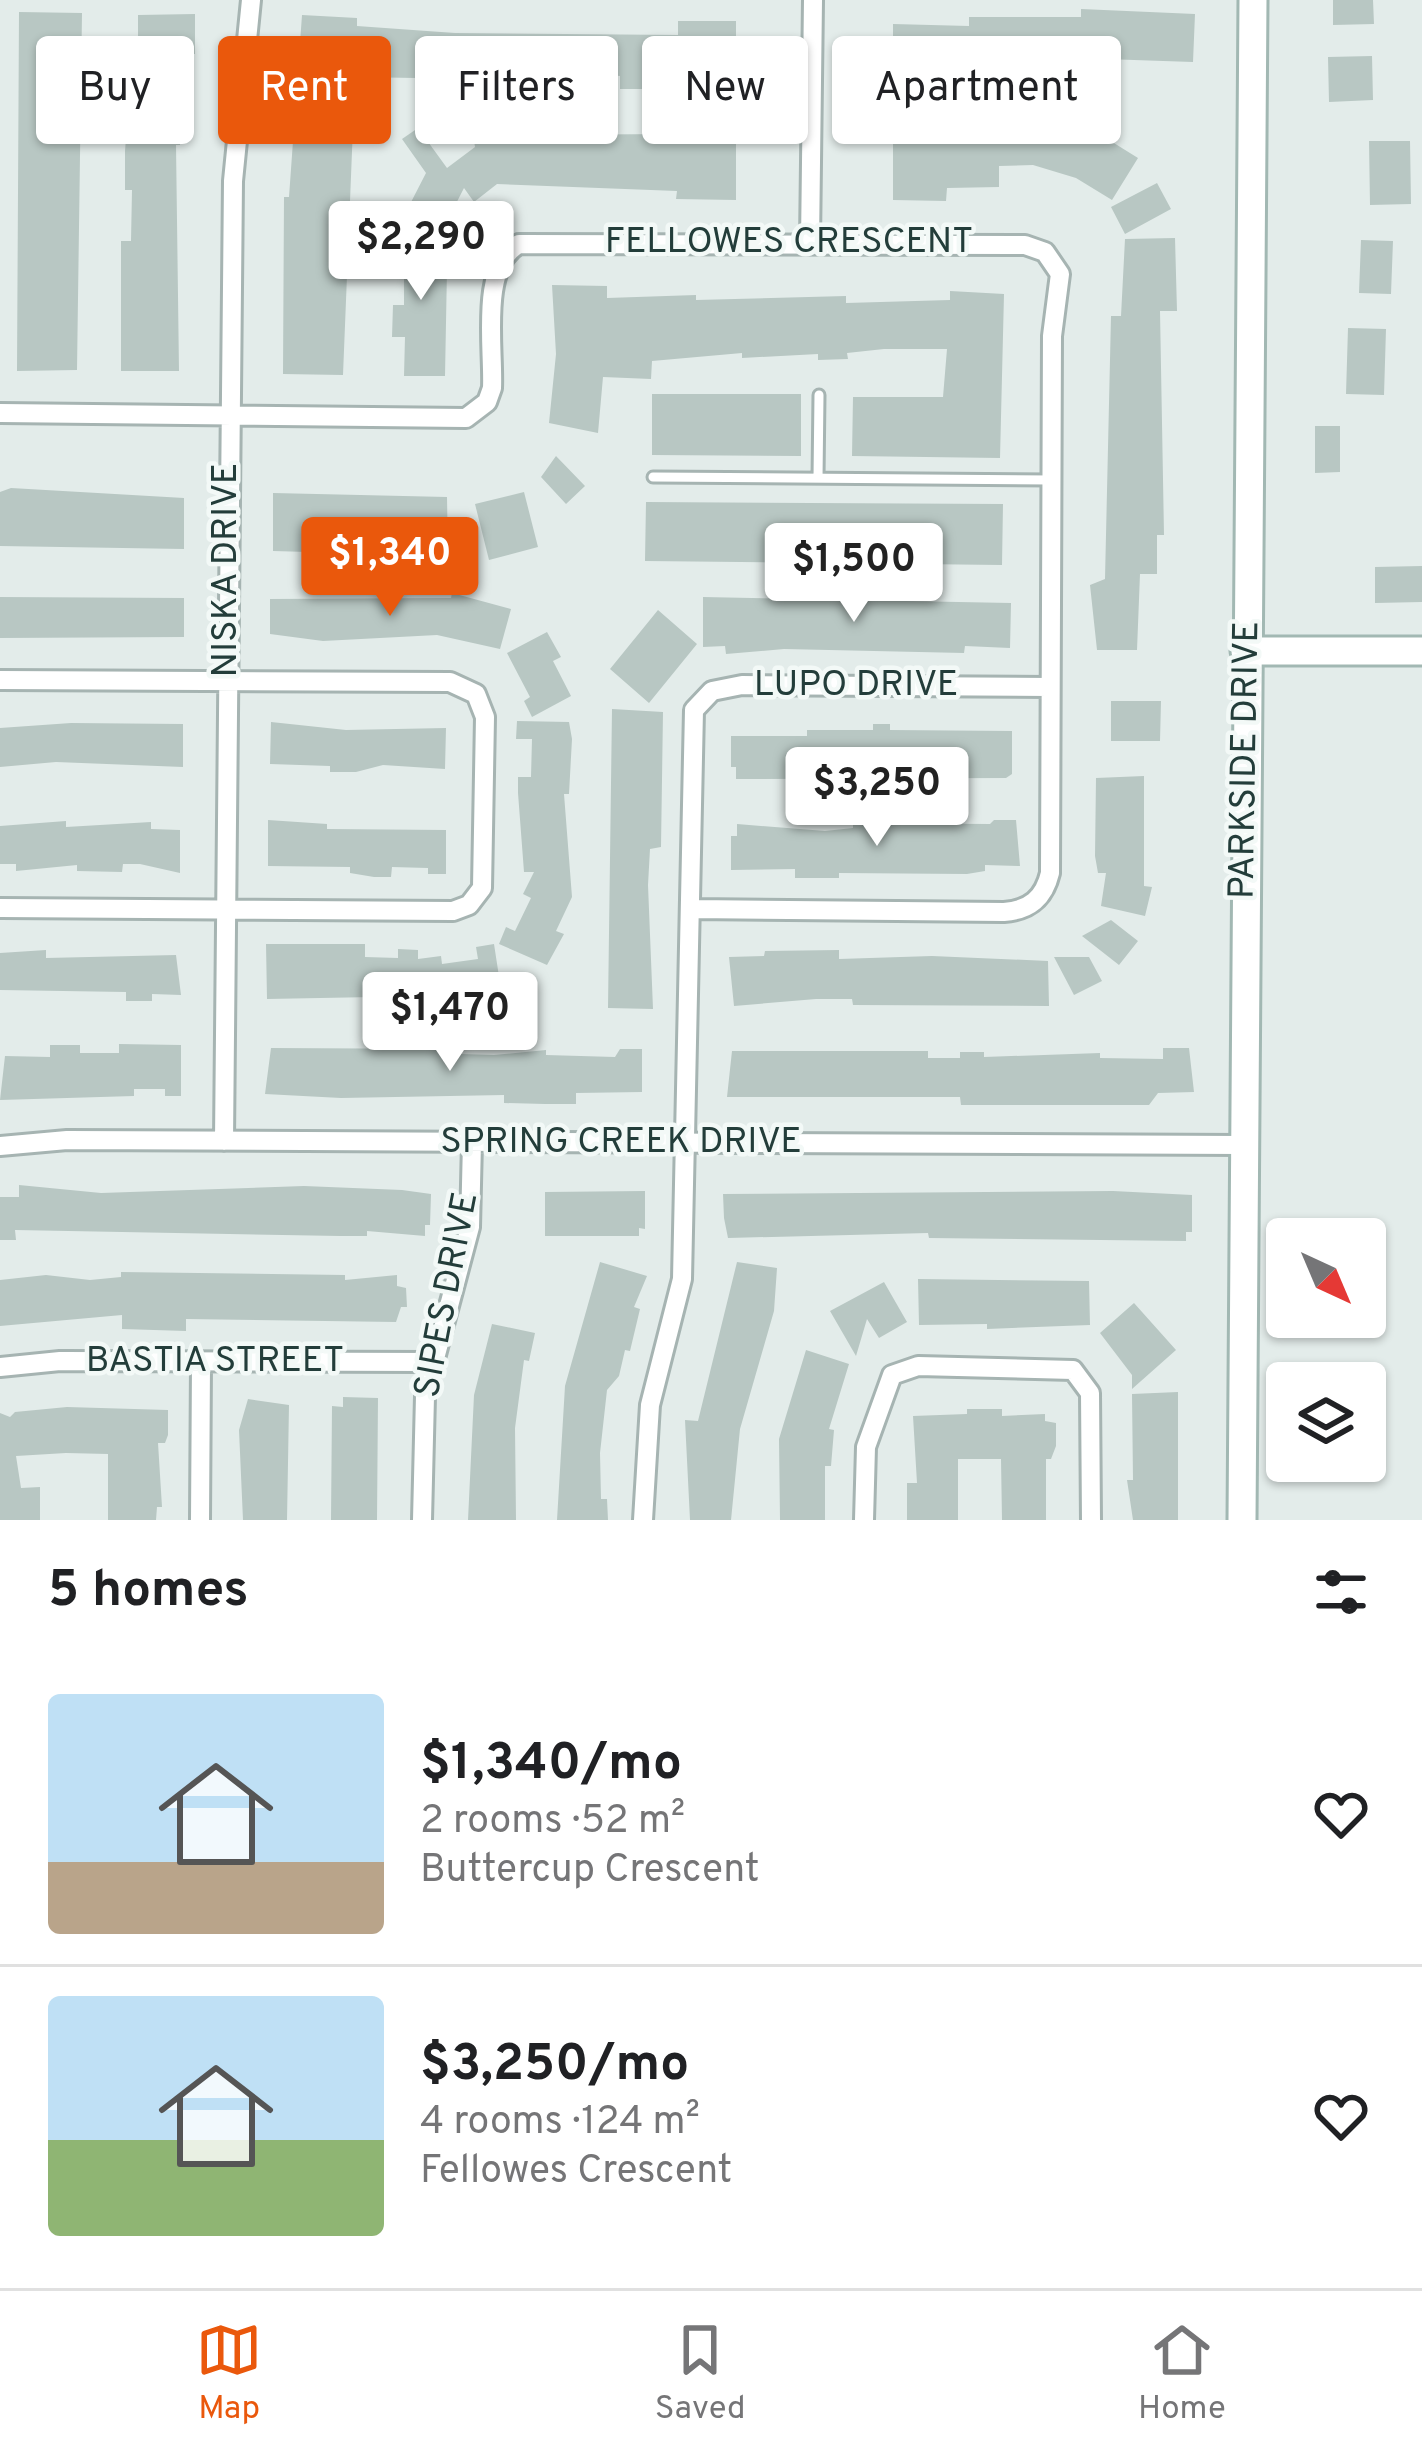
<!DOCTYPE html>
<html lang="en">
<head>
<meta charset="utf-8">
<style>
  :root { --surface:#fff; --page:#f6f6f6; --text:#202124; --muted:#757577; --line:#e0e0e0; --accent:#ea580c }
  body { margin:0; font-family:Overpass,sans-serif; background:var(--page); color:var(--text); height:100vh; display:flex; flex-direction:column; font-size:45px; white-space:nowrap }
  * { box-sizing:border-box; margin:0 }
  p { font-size:39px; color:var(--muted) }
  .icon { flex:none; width:66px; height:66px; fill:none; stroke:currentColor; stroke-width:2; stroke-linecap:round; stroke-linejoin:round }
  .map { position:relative; height:1520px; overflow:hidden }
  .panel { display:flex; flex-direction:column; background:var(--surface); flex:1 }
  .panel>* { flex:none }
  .guide { position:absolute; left:36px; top:36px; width:1350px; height:108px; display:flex; gap:24px }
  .needle { width:78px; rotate:136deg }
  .tools { position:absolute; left:1266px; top:1218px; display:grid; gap:24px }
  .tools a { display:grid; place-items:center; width:120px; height:120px; border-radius:12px; background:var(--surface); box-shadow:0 3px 9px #0004; font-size:60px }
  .price { position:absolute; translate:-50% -102px; padding:0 27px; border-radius:12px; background:#fff; color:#222; font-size:39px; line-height:78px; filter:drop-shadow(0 3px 6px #0008) }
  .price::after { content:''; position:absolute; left:50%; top:72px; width:36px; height:27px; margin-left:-18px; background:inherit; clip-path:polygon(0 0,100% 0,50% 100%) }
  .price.on { background:var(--accent); color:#fff }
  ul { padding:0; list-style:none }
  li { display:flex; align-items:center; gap:36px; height:300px; padding:0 48px }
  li+li { border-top:3px solid var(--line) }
  li span { display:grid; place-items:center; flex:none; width:336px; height:240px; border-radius:12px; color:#555 }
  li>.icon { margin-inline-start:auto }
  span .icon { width:144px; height:144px; fill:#fffc; stroke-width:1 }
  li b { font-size:51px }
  h2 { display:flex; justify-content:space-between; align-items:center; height:144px; padding:0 48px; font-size:51px }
  .pill { padding:0 42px; border-radius:12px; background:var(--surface); box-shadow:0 3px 9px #0004; font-size:42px; line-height:108px }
  .pill.on { background:var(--accent); color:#fff }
  .menu { display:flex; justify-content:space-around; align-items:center; height:168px; border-top:3px solid var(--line); background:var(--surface); font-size:33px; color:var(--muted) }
  .menu a { display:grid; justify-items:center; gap:6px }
  .menu .on { color:var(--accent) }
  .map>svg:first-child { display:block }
  .building { fill:#b8c7c3 }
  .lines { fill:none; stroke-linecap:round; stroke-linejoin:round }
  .lane-casing { stroke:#a6b4b2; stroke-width:15 }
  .street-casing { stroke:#a6b4b2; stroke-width:24 }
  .secondary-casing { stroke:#a2b8b3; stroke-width:33 }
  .lane { stroke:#fff; stroke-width:9 }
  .street { stroke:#fff; stroke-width:18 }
  .secondary { stroke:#fff; stroke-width:27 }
  .labels { text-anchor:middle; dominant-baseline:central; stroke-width:9; stroke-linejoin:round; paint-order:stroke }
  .street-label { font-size:36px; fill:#233d3a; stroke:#f3f9f7 }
</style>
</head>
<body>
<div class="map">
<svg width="1422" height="1520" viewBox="0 0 1422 1520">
  <rect width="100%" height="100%" fill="#e3ecea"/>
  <!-- building -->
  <path class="building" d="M1333 0H1373L1374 24 1333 25Z
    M1081 9 1195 14 1193 62 1075 58V64L1000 60V69H949V141L1006 140V117L1042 116 1109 140 1138 158 1112 200 1076 178 1033 165 999 166V187L947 188 946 201 893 200V24L969 26V17H1081Z
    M19 12 82 13 77 370 17 371Z
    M195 14V54H185L186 99H180V145H176L179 371H121V241H131L132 190H125V151L132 60H138V15Z
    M302 15 357 18V26L455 33 678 35V21H736V200L676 199 677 191 497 184 474 202 464 188 444 227 408 208 426 173 402 139 418 128 447 168 475 147 471 121 493 118 496 135 677 134 678 89H620V76L531 69V74L417 71 416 78 355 77 343 375 283 374 284 197H289Z
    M1372 56 1373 100 1329 102 1328 57Z
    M1369 141H1410L1411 204 1370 205Z
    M1157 183 1171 209 1125 234 1111 207Z
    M390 232 441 233V269H447L445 376H404L405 337H392L393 305H404V262H389Z
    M1175 238 1177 311H1160L1164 535H1157V574H1140L1137 650H1097L1090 585 1105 579 1111 316H1121L1125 239Z
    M1361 240 1393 241 1391 294 1359 293Z
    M552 285 607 286V298L696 295V300L846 296V303L950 300V291L1004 294 1000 458 852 456 853 397H943L947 349H884L847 353 848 359 818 360V354L742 358V353L652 361 651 379 603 377 598 433 549 423 556 354Z
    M1348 328 1386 329 1384 395 1346 394Z
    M652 394H801V456L652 455Z
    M1315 426H1340V472L1315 473Z
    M556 456 585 486 566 504 541 477Z
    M11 488 184 498V549L0 546V492Z
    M524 492 538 547 489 560 475 504Z
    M273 493 447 497 448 556 273 551Z
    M646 502 1003 504 1002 565 645 561Z
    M1422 566V602L1375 603V567Z
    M452 593 511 609 500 649 437 635 323 641 270 634V599L451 598Z
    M0 597 184 598V637L0 638Z
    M703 597 1011 603 1010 648 965 646 964 653 784 649 726 654 725 646 703 647Z
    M658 610 697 644 649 703 610 669Z
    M547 632 561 657 553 661 571 696 532 717 524 701 530 697 507 653Z
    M1111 701H1161L1160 741H1111Z
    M612 709 663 712 661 847 650 849 648 885 653 1009 608 1008Z
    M517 721 569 722 572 739 569 794H564L572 897 556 931 564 934 547 965 499 944 506 927 515 931 531 898 523 894 534 872H524L518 793V777H531L532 739H516Z
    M271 722 346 730 446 728 445 769 383 765 356 772H330V766L270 764Z
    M71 723 183 724V767L56 762 0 767V728Z
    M873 724H890V730L1012 731V774L1006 778 736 779V767H731V736H807V730H873Z
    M1144 776V886L1152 887 1145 916 1101 906 1106 873H1098L1095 856 1096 778Z
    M268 820 327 824V829L446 830V874H428V868L392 867 391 877H374L350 873V867L268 866Z
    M994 820H1016L1020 866 985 865V871L967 874 839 873V878H795V869L731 870V836H737V824L825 831 853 828V823L990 824Z
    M66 821V827L151 822V829L180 830V873L140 864H123L122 872 77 871V865L16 871V864H0V826Z
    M1111 920 1138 941 1119 965 1082 936Z
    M266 944H365V957L398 958V949L418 950V959L441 956 442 964 478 959 476 947 494 944 502 996 467 1004 466 997 428 1002 427 996 267 999Z
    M46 950V958L176 955 181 995 152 994V1001H126V992L0 990V953Z
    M839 950V959L932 956 1048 961 1049 1006 853 1005 852 999H816L734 1006 729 957 764 956 765 951Z
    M1054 957H1089L1102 981 1074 995Z
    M119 1044 181 1045V1096H165V1089H134V1096L0 1100 5 1056 50 1057V1045H80V1053H119Z
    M271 1048 460 1049V1054L494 1055 546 1050V1055L615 1057 620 1049H642V1092L576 1093V1104H545L504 1103V1095L341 1098 265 1094Z
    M1163 1048H1189L1194 1092 1158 1093 1149 1105H961L960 1097H727L732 1051H928V1058H960V1052H984V1057L1100 1053V1058L1163 1059Z
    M19 1185 101 1193 304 1186 402 1190 431 1194 430 1225H425V1236L367 1231V1236H340L15 1230 16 1240H0V1197H19Z
    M645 1191V1229L639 1228V1236H545V1192Z
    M1113 1191 1192 1195V1232H1186V1241L929 1238 928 1233 728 1238 724 1218 723 1194Z
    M600 1262 647 1276 634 1307 640 1309 630 1351 625 1350 619 1376 607 1390 600 1453 601 1499H607L608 1520H557L565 1386Z
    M737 1262 777 1268 774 1311 740 1429 731 1520H690L685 1420 698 1421Z
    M121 1272 345 1275V1280L397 1275V1286L406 1288 407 1307H401L396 1322 186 1319V1331L122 1329V1315L0 1326V1280L46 1275 90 1280 121 1277Z
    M918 1279 1089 1281 1090 1325 987 1329V1324L919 1325Z
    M884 1282 907 1322 879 1338 867 1319 856 1356 830 1311Z
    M1134 1303 1176 1350 1132 1389V1375L1100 1333Z
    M492 1324 535 1333 529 1361 524 1360 515 1428 516 1520H468L474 1395Z
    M806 1350 849 1364 829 1429 834 1430 831 1466H825V1520H780L779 1439Z
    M1178 1392V1520H1133L1127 1480H1133L1132 1394Z
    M343 1397 378 1398 377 1520H331L332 1406 343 1407Z
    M248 1399 289 1405 287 1520H243L239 1430Z
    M67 1407 168 1410V1435L165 1443H158L162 1507H157L156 1520H108V1454L66 1453 16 1456 21 1488 40 1487V1520H0V1413L10 1417 15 1412Z
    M967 1409H1002V1416L1045 1414V1421L1056 1423V1446L1051 1459H1046V1520H1002L1001 1459H958V1520H907V1483H917L913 1416 967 1414Z"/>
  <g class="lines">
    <defs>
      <path id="lane" d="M653 477 1051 480
        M818 478 819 395"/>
      <path id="street" d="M810 243 813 0
        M0 413 466 418 487 402 492 388C494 348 479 266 519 244L1025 245 1045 252 1060 274 1052 336 1050 873C1044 898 1030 910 1004 912L693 909
        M0 680 450 682 476 694 485 717 482 888 469 905 453 911 0 908
        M224 1141 233 181 251 0
        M0 1146 67 1140 1243 1145
        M0 1367 60 1361 431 1362
        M200 1520 201 1363
        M422 1520 425 1396 470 1227 472 1142
        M643 1520 650 1405 682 1279 694 710 712 691 742 685 1049 687
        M864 1520 866 1447 892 1375 918 1366 1073 1370 1090 1393 1091 1520"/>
      <path id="secondary" d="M1245 651H1422
        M1242 1520 1253 0"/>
    </defs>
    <!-- lane casing -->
    <use href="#lane" class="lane-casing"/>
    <!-- street casing -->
    <use href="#street" class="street-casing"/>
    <!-- secondary casing -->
    <use href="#secondary" class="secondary-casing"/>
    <!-- lane -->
    <use href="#lane" class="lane"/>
    <!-- street -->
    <use href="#street" class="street"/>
    <!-- secondary -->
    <use href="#secondary" class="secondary"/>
  </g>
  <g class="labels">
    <!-- street labels -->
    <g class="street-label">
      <text x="789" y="243">FELLOWES CRESCENT</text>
      <text transform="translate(227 570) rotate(-90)">NISKA DRIVE</text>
      <text x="856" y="686">LUPO DRIVE</text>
      <text transform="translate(1246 760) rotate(-89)">PARKSIDE DRIVE</text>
      <text x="621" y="1143">SPRING CREEK DRIVE</text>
      <text transform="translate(448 1295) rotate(-79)">SIPES DRIVE</text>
      <text x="215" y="1362">BASTIA STREET</text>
    </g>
  </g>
</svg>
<div class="tools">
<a><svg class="needle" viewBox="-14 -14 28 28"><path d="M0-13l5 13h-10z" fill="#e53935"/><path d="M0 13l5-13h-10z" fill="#757577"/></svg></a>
<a><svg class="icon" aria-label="layers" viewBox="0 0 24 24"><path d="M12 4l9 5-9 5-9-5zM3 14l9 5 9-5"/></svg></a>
</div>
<b class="price" style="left:421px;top:303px">$2,290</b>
<b class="price on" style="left:390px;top:619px">$1,340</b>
<b class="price" style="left:854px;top:625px">$1,500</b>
<b class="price" style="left:877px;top:849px">$3,250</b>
<b class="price" style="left:450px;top:1074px">$1,470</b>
<div class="guide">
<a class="pill">Buy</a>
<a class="pill on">Rent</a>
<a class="pill">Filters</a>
<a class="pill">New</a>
<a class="pill">Apartment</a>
</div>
</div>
<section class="panel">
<h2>5 homes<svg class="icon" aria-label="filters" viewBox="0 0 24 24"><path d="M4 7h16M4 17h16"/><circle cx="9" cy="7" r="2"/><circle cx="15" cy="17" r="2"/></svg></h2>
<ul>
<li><span style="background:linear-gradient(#bfe0f5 70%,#b9a48a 0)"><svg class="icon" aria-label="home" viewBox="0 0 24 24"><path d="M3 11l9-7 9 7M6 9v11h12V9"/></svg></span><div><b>$1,340/mo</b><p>2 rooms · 52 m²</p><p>Buttercup Crescent</p></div><svg class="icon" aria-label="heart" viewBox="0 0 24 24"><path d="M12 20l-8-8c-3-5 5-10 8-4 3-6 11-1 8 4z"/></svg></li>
<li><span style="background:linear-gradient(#bfe0f5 60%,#8fb573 0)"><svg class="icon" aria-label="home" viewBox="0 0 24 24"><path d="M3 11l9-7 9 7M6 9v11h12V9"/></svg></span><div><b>$3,250/mo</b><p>4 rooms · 124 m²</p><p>Fellowes Crescent</p></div><svg class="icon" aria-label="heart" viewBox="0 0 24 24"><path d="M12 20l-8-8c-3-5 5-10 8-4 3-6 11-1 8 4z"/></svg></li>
</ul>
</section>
<nav class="menu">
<a class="on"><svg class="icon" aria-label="map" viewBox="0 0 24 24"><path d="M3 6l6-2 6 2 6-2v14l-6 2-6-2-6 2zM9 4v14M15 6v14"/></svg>Map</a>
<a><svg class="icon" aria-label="saved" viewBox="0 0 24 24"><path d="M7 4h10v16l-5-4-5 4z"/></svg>Saved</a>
<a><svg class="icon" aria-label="home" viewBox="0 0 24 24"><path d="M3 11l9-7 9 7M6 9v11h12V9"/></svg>Home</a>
</nav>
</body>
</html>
